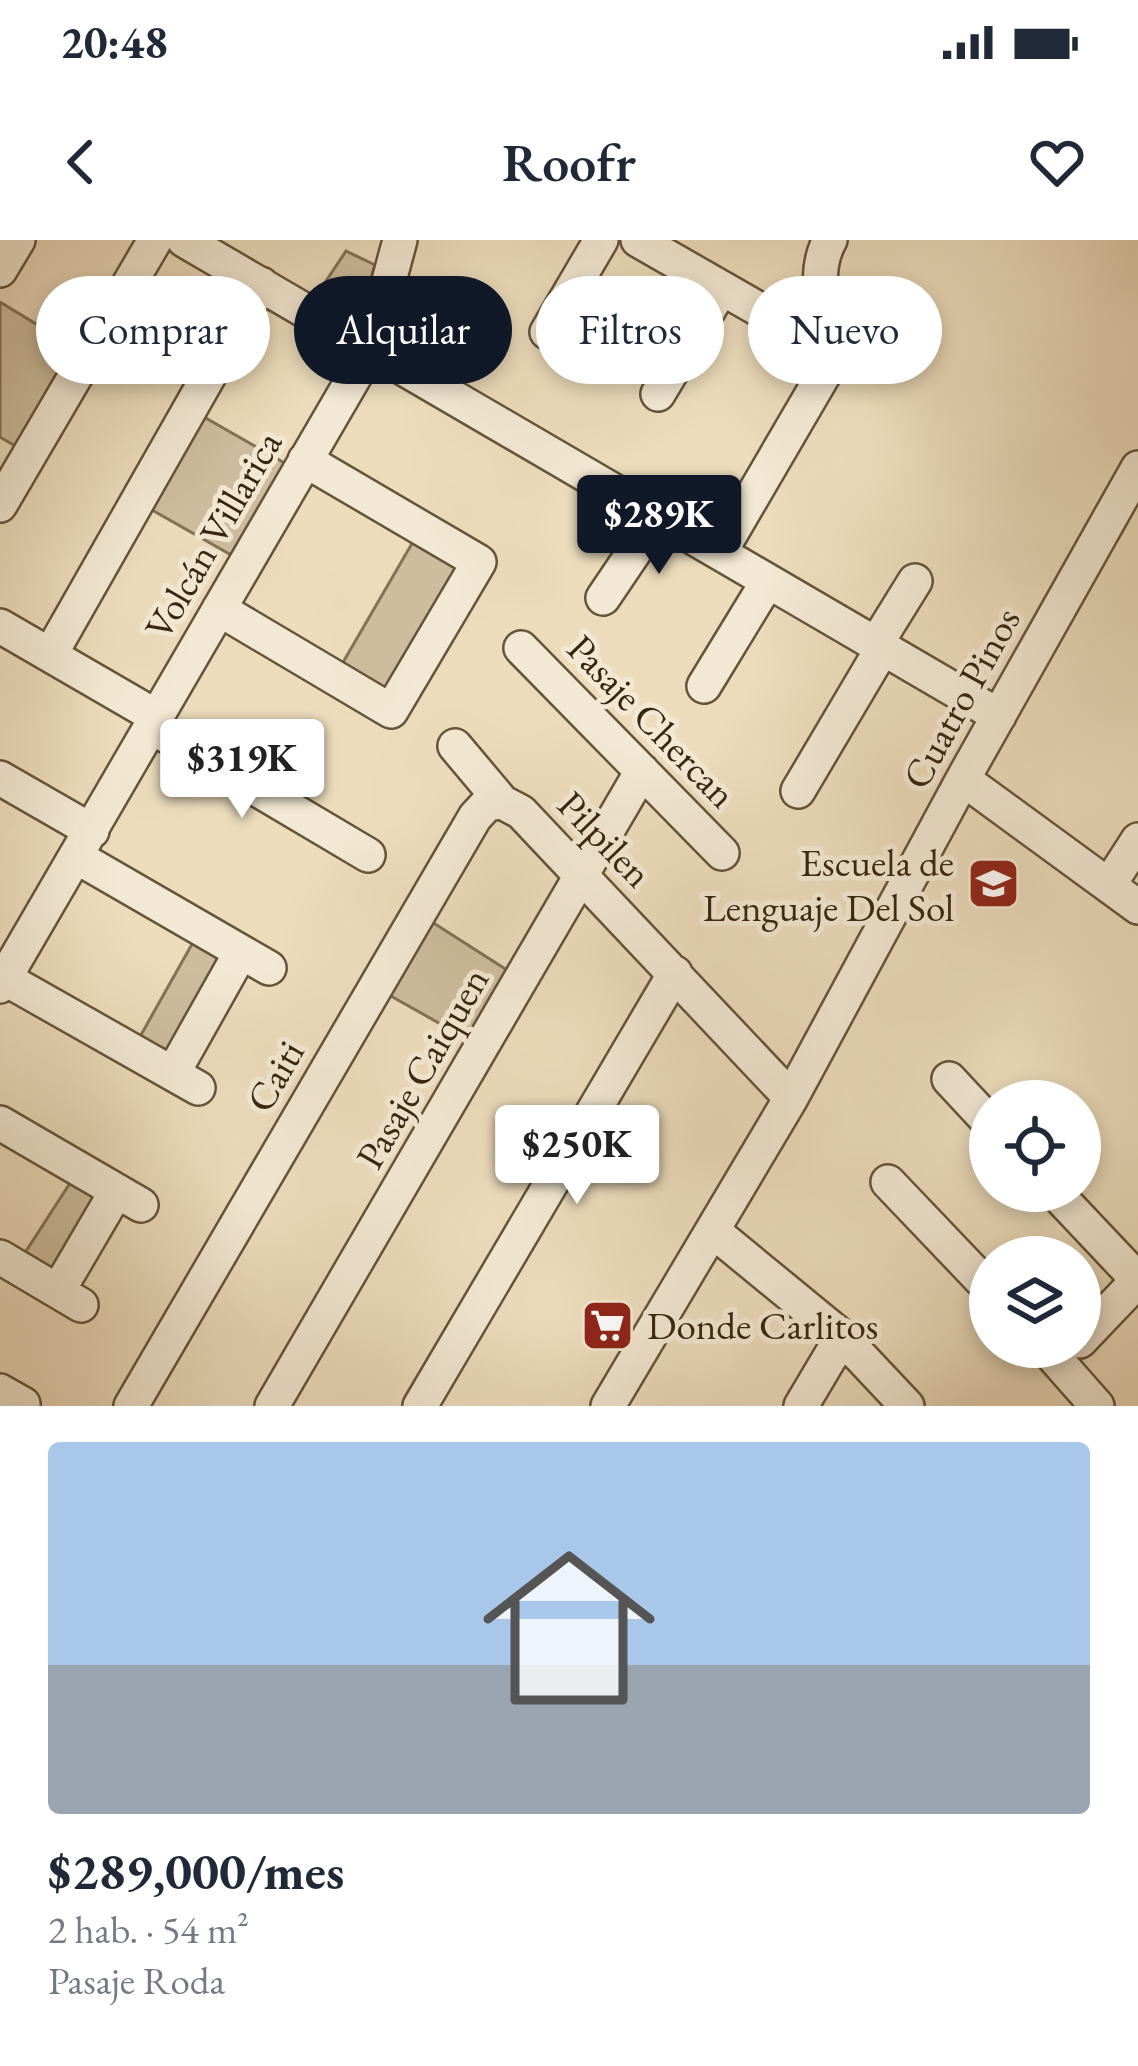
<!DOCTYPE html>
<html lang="es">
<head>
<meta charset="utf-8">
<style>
  :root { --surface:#fff; --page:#f2f2f3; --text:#1f2937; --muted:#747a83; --accent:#111827 }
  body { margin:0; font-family:"EB Garamond",serif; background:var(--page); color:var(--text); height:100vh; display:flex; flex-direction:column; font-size:45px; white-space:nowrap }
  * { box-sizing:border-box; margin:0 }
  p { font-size:39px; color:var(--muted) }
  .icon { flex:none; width:66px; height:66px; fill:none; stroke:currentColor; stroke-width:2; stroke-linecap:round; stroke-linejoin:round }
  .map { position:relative; height:1166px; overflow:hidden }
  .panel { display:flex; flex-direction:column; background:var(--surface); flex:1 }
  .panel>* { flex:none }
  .top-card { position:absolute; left:36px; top:36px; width:1068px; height:108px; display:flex; gap:24px }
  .tools { position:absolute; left:969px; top:840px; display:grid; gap:24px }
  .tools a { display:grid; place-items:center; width:132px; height:132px; border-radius:50%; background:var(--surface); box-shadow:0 6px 18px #0003; font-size:60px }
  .price { position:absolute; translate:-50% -102px; padding:0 27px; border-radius:12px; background:#fff; color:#222; font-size:39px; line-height:78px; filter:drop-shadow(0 3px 6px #0008) }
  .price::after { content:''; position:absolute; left:50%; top:72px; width:36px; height:27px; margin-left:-18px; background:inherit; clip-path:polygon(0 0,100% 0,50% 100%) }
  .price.active { background:var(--accent); color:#fff }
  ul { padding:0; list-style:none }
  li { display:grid; align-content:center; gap:24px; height:636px; padding:0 48px }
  li span { display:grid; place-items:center; height:372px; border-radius:12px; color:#555 }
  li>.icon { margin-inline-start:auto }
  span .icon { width:216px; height:216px; fill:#fffc; stroke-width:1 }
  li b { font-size:51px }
  .tag { padding:0 42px; border-radius:54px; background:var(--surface); box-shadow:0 6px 18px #0003; font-size:42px; line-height:108px }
  .tag.active { background:var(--accent); color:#fff }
  .status { display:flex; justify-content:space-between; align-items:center; height:84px; padding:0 60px; background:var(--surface); direction:ltr }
  .status svg { height:33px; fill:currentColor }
  header { display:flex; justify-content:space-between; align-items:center; height:156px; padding:0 48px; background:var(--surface); font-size:54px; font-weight:600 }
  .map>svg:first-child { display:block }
  .green { fill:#cdbd9e; stroke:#827256; stroke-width:3 }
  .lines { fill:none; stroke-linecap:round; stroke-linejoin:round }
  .minor-casing { stroke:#64543a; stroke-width:38 }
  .minor { stroke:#f3e8d3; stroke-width:33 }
  .labels { text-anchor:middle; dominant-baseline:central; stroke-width:10; stroke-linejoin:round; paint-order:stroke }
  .street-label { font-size:39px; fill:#37260e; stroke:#f3e8d3 }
  .poi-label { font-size:39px; fill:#37260e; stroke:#f3e8d3; text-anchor:end }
</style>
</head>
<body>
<div class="status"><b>20:48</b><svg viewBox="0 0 49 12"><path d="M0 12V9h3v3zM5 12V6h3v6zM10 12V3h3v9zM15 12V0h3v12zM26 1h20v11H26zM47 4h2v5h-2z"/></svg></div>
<header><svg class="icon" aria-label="back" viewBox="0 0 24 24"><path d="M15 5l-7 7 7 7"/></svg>Roofr<svg class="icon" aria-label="heart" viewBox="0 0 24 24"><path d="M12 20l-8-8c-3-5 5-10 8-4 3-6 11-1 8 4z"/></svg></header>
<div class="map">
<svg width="1138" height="1166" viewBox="0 0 1138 1166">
  <rect width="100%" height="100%" fill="#ecdcbc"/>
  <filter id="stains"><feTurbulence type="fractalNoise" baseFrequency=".00167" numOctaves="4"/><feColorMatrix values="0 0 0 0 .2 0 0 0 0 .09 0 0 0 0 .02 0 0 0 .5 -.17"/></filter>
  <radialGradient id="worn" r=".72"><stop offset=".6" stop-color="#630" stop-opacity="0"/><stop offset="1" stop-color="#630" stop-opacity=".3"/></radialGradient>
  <!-- green -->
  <path class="green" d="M346 11 375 25 362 67 347 76 316 56Z
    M0 62 82 112 22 210 0 197Z
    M197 173 288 225 233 316 145 266Z
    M414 300 462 329 390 455 342 424Z
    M432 682 507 730 469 800 389 755Z
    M196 697 232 715 170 821 137 802Z
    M74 937 113 958 59 1048 21 1019Z"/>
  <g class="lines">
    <defs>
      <path id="minor" d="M184 0 999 476
        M638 0 802 94 830 104
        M0 30 18 0
        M547 92 601 0
        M658 154 721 49
        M0 265 155 0
        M720 312 828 127C831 84 808 39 830 0
        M603 358 657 278
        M219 369 391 471 479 322 305 220
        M0 386 157 477
        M876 404 915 341
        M521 408 722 613
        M50 415 261 44
        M704 446 768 341
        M152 487 368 615
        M455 506 502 562 521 572 791 858
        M0 538 92 591
        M963 539 1138 667
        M798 551 882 409
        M77 617 269 728
        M1109 645 1138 600
        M4 738 198 848
        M0 746 371 108 400 0
        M173 833 241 712
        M949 839 990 883
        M0 883 141 965
        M888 942 990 1049
        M1054 951 1138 1040 1080 1101
        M713 991 842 1097 907 1166
        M0 1017 81 1065
        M58 1051 116 952
        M1045 1107 1097 1166
        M0 1151 23 1164
        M131 1166 475 577 487 564 502 562
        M272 1166 642 531
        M420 1166 675 733
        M608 1166 791 858 963 539 1138 228
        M801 1166 842 1097"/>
    </defs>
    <!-- minor casing -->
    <use href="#minor" class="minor-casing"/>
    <!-- minor -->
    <use href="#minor" class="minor"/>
  </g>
  <!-- icons -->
  <defs>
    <symbol id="school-square" viewBox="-11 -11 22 22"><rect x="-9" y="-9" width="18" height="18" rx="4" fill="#8f2418" stroke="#f3e8d3"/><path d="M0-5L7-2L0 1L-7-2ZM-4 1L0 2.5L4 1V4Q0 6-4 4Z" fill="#fff"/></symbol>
    <symbol id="supermarket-square" viewBox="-11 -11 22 22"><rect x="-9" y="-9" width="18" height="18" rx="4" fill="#8f2418" stroke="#f3e8d3"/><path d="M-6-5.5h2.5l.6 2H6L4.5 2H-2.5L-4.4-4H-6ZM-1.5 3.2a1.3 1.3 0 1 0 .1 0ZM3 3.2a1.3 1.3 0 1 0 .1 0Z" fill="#fff"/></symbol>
  </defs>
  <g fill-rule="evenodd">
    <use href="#school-square" x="964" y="614" width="59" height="59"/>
    <use href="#supermarket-square" x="578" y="1056" width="59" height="59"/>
  </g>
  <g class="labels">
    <!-- street labels -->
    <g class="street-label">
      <text transform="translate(213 295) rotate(-60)">Volcán Villarica</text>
      <text transform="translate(961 458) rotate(-61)">Cuatro Pinos</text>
      <text transform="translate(652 481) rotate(46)">Pasaje Chercan</text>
      <text transform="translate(605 599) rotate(46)">Pilpilen</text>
      <text transform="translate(422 828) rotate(-60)">Pasaje Caiquen</text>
      <text transform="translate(275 836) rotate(-60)">Caiti</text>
    </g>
    <!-- poi labels -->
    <g class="poi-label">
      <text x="954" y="622">Escuela de<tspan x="954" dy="45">Lenguaje Del Sol</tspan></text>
      <text x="647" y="1085" text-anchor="start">Donde Carlitos</text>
    </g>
  </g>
  <rect width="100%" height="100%" filter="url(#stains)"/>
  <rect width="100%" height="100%" fill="url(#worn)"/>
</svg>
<div class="tools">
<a><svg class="icon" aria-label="locate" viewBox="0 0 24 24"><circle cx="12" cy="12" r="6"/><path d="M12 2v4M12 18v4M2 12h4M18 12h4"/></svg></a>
<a><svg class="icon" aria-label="layers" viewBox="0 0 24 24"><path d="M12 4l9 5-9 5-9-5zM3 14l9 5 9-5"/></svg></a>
</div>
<b class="price active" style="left:659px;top:337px">$289K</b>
<b class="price" style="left:242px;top:581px">$319K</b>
<b class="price" style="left:577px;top:967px">$250K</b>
<div class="top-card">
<a class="tag">Comprar</a>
<a class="tag active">Alquilar</a>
<a class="tag">Filtros</a>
<a class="tag">Nuevo</a>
</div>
</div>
<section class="panel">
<ul>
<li><span style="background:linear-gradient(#a9c7e8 60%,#9aa5b1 0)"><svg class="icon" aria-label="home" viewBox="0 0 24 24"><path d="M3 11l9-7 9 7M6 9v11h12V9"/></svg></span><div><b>$289,000/mes</b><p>2 hab. · 54 m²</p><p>Pasaje Roda</p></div></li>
</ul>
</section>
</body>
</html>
